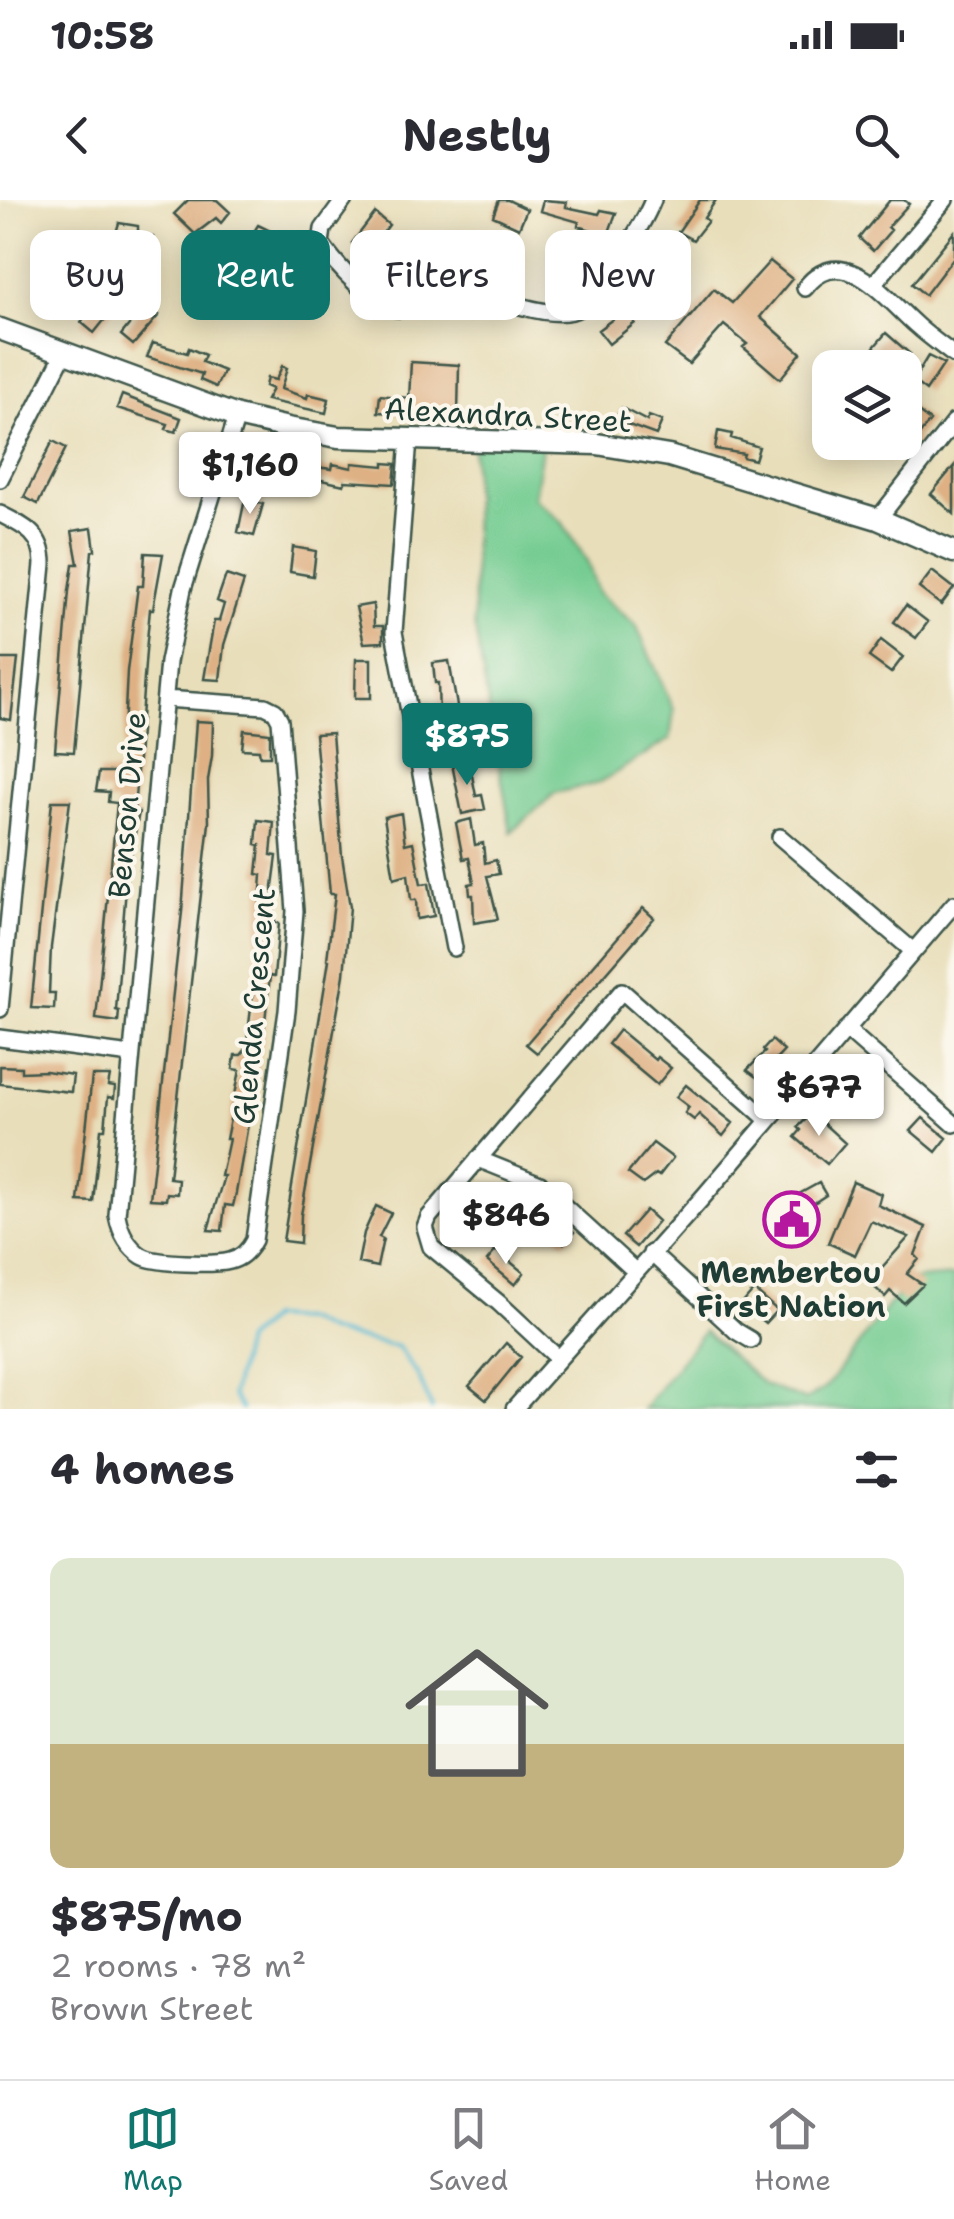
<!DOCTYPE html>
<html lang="en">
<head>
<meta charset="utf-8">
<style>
  :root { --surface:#fff; --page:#f7f7f7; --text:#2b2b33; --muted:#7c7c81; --line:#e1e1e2; --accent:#0f766e }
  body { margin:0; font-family:"Shantell Sans",sans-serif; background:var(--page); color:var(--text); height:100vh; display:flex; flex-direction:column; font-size:38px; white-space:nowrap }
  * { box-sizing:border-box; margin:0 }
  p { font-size:32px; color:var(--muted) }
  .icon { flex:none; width:55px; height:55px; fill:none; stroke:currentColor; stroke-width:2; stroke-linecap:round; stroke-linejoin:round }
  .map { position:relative; height:1209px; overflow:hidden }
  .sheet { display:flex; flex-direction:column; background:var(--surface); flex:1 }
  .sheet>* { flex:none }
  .guide { position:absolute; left:30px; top:30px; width:895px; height:90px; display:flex; gap:20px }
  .tools { position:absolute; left:812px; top:150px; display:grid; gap:20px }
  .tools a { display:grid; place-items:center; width:110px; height:110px; border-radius:20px; background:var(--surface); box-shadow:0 5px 25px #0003; font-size:50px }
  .price { position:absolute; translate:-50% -85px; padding:0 22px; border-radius:10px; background:#fff; color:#222; font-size:32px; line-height:65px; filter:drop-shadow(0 2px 5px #0008) }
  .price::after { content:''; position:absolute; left:50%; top:60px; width:30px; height:22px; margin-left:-15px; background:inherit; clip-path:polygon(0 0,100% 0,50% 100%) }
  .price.selected { background:var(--accent); color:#fff }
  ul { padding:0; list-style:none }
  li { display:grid; align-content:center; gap:20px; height:530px; padding:0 50px }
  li+li { border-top:2px solid var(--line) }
  li span { display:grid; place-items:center; height:310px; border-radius:20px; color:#555 }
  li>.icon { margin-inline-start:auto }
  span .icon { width:180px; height:180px; fill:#fffc; stroke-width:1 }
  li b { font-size:42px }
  h2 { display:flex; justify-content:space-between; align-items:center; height:120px; padding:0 50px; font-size:42px }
  .tag { padding:0 35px; border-radius:20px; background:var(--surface); box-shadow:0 5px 25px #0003; font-size:35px; line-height:90px }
  .tag.selected { background:var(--accent); color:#fff }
  .status { display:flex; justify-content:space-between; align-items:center; height:70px; padding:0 50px; background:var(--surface); direction:ltr }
  .status svg { height:28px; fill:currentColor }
  header { display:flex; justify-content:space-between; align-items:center; height:130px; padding:0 50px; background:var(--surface); font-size:45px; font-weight:700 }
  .tabs { display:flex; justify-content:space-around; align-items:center; height:140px; border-top:2px solid var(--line); background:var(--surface); font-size:28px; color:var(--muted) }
  .tabs a { display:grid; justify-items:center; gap:5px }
  .tabs .selected { color:var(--accent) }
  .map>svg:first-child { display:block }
  .green { fill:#74cc92; stroke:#4a8463; stroke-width:2.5 }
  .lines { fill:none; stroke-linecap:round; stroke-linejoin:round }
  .stream { stroke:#54bad3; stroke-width:4 }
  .building { fill:#deb083 }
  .minor-casing { stroke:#3d5548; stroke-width:20 }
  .secondary-casing { stroke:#3d5548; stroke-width:25 }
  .minor { stroke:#fff; stroke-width:15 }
  .secondary { stroke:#fff; stroke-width:20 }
  .labels { text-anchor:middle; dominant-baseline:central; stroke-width:8; stroke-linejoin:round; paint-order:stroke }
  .street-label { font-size:30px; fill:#1f3d34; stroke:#fbf7ec }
  .poi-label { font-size:30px; font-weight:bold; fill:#1f3d34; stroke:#fbf7ec }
</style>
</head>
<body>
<div class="status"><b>10:58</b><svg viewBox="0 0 49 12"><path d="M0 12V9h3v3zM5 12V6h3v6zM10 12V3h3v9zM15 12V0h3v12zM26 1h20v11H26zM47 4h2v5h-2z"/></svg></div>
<header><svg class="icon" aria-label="back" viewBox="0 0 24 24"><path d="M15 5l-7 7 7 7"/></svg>Nestly<svg class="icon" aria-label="search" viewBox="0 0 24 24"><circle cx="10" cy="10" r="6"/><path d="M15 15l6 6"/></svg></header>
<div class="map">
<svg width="954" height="1209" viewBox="0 0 954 1209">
  <rect width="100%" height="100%" fill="#fbf7ec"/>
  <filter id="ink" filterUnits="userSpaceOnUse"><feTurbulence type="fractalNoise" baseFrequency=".01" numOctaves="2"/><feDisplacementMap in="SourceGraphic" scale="20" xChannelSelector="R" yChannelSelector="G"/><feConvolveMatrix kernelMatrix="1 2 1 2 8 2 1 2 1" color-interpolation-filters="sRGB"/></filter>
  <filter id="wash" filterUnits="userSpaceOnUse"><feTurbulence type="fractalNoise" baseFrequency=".0048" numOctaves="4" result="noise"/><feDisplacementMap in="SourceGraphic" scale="40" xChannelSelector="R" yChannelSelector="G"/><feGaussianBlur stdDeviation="2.25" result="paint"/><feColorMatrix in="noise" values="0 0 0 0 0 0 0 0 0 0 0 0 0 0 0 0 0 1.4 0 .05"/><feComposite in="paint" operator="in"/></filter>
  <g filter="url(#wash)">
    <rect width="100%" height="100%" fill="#e8deba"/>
    <!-- green -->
    <path class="green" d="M473 241H543L534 298 562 322 587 361 598 393 636 425 674 510 670 539 599 583 555 593 511 632 474 423Z
      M954 1076V1209H643L704 1131 764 1185 805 1200 825 1188 889 1104 917 1079Z"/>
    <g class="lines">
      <!-- stream -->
      <path class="stream" d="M241 1209 232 1195 245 1141 270 1118 305 1120 330 1132 398 1147 418 1175 432 1209"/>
    </g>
    <g id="blocks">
      <!-- building -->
      <path class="building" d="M188 0H217L230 12 221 23 216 18 195 34 174 14Z
        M499 0H508L527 9 519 28 493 16Z
        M543 0 567 2 566 7 599 14 601 10 616 13 608 35 578 26 579 22 540 11Z
        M700 0H716L704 18 708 21 693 40 678 32Z
        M890 0H904L909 4 888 27 891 30 873 51 859 38Z
        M375 13 389 25 367 54 352 43Z
        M119 23 138 26V32L153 37 148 52 113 43Z
        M258 25 277 34 258 68 238 58Z
        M954 32V57L925 95 912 84Z
        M667 42 680 53 658 80 644 70Z
        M770 61 792 79 760 117 801 153 780 179 743 147 747 144 724 125 689 164 665 146 714 89 732 103Z
        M104 92 118 103 94 133 81 122Z
        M145 105 159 115 133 145 121 135Z
        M625 110 635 123 609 144 598 130Z
        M886 133 910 154 899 168 874 147Z
        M153 143 187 153 189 148 205 155 202 162 224 171 216 187 200 180 202 174 147 157Z
        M928 156 944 164 926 191 913 181Z
        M411 162 459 165 458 216 378 212 380 195 409 198Z
        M282 166 287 168 281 189 307 198 308 194 329 199 326 213 266 200 272 189 265 186 267 178 276 180Z
        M122 195 181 218 176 232 166 229 168 224 117 208Z
        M905 202 930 221 915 240 919 243 908 258 889 242H905Z
        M622 208 647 221 649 216 662 221 656 235 615 220Z
        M718 231 732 234 731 238 759 247 755 260 743 257 744 254 715 249Z
        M53 241 66 248 38 304 24 297Z
        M253 250 310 260 308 266 332 269 333 264 352 268V263L384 266V263L396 264 394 284 345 281 344 285 267 268 266 275 247 271Z
        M954 266V314L931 294Z
        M245 299 263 304 254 336 238 332Z
        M92 328 95 350 92 351 74 552 55 551 69 391 73 364H78L72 331Z
        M293 347 316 351 313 376 290 372Z
        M145 353 163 354 153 409H150L146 451 134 612H139L127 676 116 810 119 811 118 822 96 819 117 603 108 602 109 592 96 591 99 572H122L127 471 138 386H143Z
        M932 371 954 388 941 405 919 388Z
        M226 375 244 381 224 445 220 480 204 479 214 421H219L224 404 217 401Z
        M373 404 374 426H383V442L364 443 356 407Z
        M906 405 928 422 916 438 894 422Z
        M881 440 903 457 891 473 869 457Z
        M0 459H18L11 520 0 518Z
        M356 459H371V498H355Z
        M449 461 459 517 439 518 438 483H435L433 463Z
        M196 521 213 522 212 556 208 580 209 623 169 978 178 979 177 994 167 993 166 1000 150 999 182 712Z
        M244 530 270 533V556H260L259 550 242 549Z
        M332 533 342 656 350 707 344 775 301 1015 300 1043 283 1041 329 760 327 759 335 694H330L315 534Z
        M469 560 476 596 482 595 485 609 462 614 452 564Z
        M52 601H70L51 747 49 793H55L54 809 31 808Z
        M401 613 405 644 413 642 421 684 429 683 434 716 417 719 416 700H411L408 674 394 678 384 617Z
        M471 619 475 645 483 643 485 663 496 660 499 674 487 676 498 719 474 723 473 695H470L469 684 474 683 469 658 463 659 456 623Z
        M258 620 274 622 271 655 277 656 273 686 275 723H279L274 777 270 776 263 839 236 993 233 1006 225 1005 222 1031 208 1030 224 976H221L229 939H226L240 870 233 869 235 855H241L246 849 255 775 262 675 257 674 260 645 256 644Z
        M643 708 654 718 537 853 526 844Z
        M619 830 655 860 657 857 671 868 657 885 608 844Z
        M772 840 784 851 770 866 778 873 767 885 747 870 765 852 763 850Z
        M0 866 21 867V872L46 871 73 875 71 892 0 884Z
        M92 876H110L108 886 115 887 114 898 108 897 105 929H101L93 1002 78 1001Z
        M686 885 733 923 723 936 699 914 694 920 685 913 689 907 676 897Z
        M812 913 845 943 827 964 795 937 801 930 798 927Z
        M923 918 947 938 936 952 911 931Z
        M653 943 673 958 659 976 656 974 643 984 628 973Z
        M853 982 881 994 878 1005 926 1027 915 1055 919 1059 907 1074 923 1085 904 1103 890 1091 885 1097 869 1082 909 1037 871 1021 855 1055 828 1043Z
        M819 983 826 995 805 1009 794 1035 777 1030 788 1000Z
        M539 998 574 1032 564 1043 531 1005Z
        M376 1006 391 1013 379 1037 383 1039 377 1067 358 1063 364 1033Z
        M646 1010 658 1021 636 1047 623 1036Z
        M496 1050 524 1073 515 1085 487 1061Z
        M754 1090 777 1110 765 1123 742 1104Z
        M506 1143 521 1157 486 1200 469 1186Z"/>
    </g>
  </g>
  <g filter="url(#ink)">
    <use href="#blocks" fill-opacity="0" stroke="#3d5548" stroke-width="2.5"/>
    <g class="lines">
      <defs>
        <path id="minor" d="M344 0 323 29 321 43C335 64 374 108 399 109L439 76C468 87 552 126 579 108 591 100 600 84 609 73 625 51 643 25 653 0
          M873 85 945 0
          M805 88C843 39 887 100 916 125 928 136 941 145 954 155
          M409 239 394 432 454 748
          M0 279 64 153
          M0 314C24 326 43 334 43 364L0 809
          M878 319 954 222
          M165 499 265 506 275 511 280 520 295 711 287 811 254 1040C249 1050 242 1058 230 1061 215 1065 155 1064 142 1056 128 1047 120 1031 117 1015L168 462 183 389 237 216
          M780 637 913 751
          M846 829 954 924
          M0 838 131 855
          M478 959 540 984 635 1071
          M651 1053 736 1131 751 1140
          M559 1159 499 1103 431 1047 425 1027 429 1017 622 791 768 920
          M514 1209 704 996 954 704"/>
        <path id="secondary" d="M0 129 237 216 288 228 338 237 597 244 669 256 878 319 954 352"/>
      </defs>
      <!-- minor casing -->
      <use href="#minor" class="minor-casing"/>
      <!-- secondary casing -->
      <use href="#secondary" class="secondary-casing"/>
      <!-- minor -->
      <use href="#minor" class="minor"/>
      <!-- secondary -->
      <use href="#secondary" class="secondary"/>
    </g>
  </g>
  <!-- icons -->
  <defs>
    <symbol id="civic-ring" viewBox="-11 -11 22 22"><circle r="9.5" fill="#fbf7ec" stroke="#b5179e" stroke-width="1.5"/><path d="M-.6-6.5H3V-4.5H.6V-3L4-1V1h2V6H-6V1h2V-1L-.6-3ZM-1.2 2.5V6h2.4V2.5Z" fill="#b5179e"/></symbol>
  </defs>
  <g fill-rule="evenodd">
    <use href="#civic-ring" x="760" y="988" width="63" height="63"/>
  </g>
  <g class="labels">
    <!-- street labels -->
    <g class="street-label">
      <text transform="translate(508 215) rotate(3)">Alexandra Street</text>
      <text transform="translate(127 605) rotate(-85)">Benson Drive</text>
      <text transform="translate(254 806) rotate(-85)">Glenda Crescent</text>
    </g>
    <!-- poi labels -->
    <g class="poi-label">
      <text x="791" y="1072">Membertou<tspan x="791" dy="34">First Nation</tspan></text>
    </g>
  </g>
</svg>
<div class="tools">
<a><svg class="icon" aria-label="layers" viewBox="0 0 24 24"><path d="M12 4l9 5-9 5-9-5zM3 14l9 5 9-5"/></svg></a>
</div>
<b class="price" style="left:250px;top:317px">$1,160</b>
<b class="price selected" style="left:467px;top:588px">$875</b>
<b class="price" style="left:819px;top:939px">$677</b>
<b class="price" style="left:506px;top:1067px">$846</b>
<div class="guide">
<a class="tag">Buy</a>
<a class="tag selected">Rent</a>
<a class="tag">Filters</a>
<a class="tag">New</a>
</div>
</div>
<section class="sheet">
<h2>4 homes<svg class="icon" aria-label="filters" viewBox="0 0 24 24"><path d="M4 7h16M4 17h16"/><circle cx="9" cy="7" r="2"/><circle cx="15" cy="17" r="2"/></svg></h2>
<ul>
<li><span style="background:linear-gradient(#dfe7d0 60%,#c2b280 0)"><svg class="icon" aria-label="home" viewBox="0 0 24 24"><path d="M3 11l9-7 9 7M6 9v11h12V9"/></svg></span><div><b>$875/mo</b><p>2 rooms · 78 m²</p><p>Brown Street</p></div></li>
</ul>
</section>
<nav class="tabs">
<a class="selected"><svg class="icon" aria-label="map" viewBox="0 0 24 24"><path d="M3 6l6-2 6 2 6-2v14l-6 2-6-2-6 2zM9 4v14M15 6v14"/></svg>Map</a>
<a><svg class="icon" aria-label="saved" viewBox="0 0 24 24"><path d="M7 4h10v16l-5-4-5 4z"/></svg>Saved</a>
<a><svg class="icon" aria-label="home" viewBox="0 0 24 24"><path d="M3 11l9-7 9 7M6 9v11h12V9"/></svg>Home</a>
</nav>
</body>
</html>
